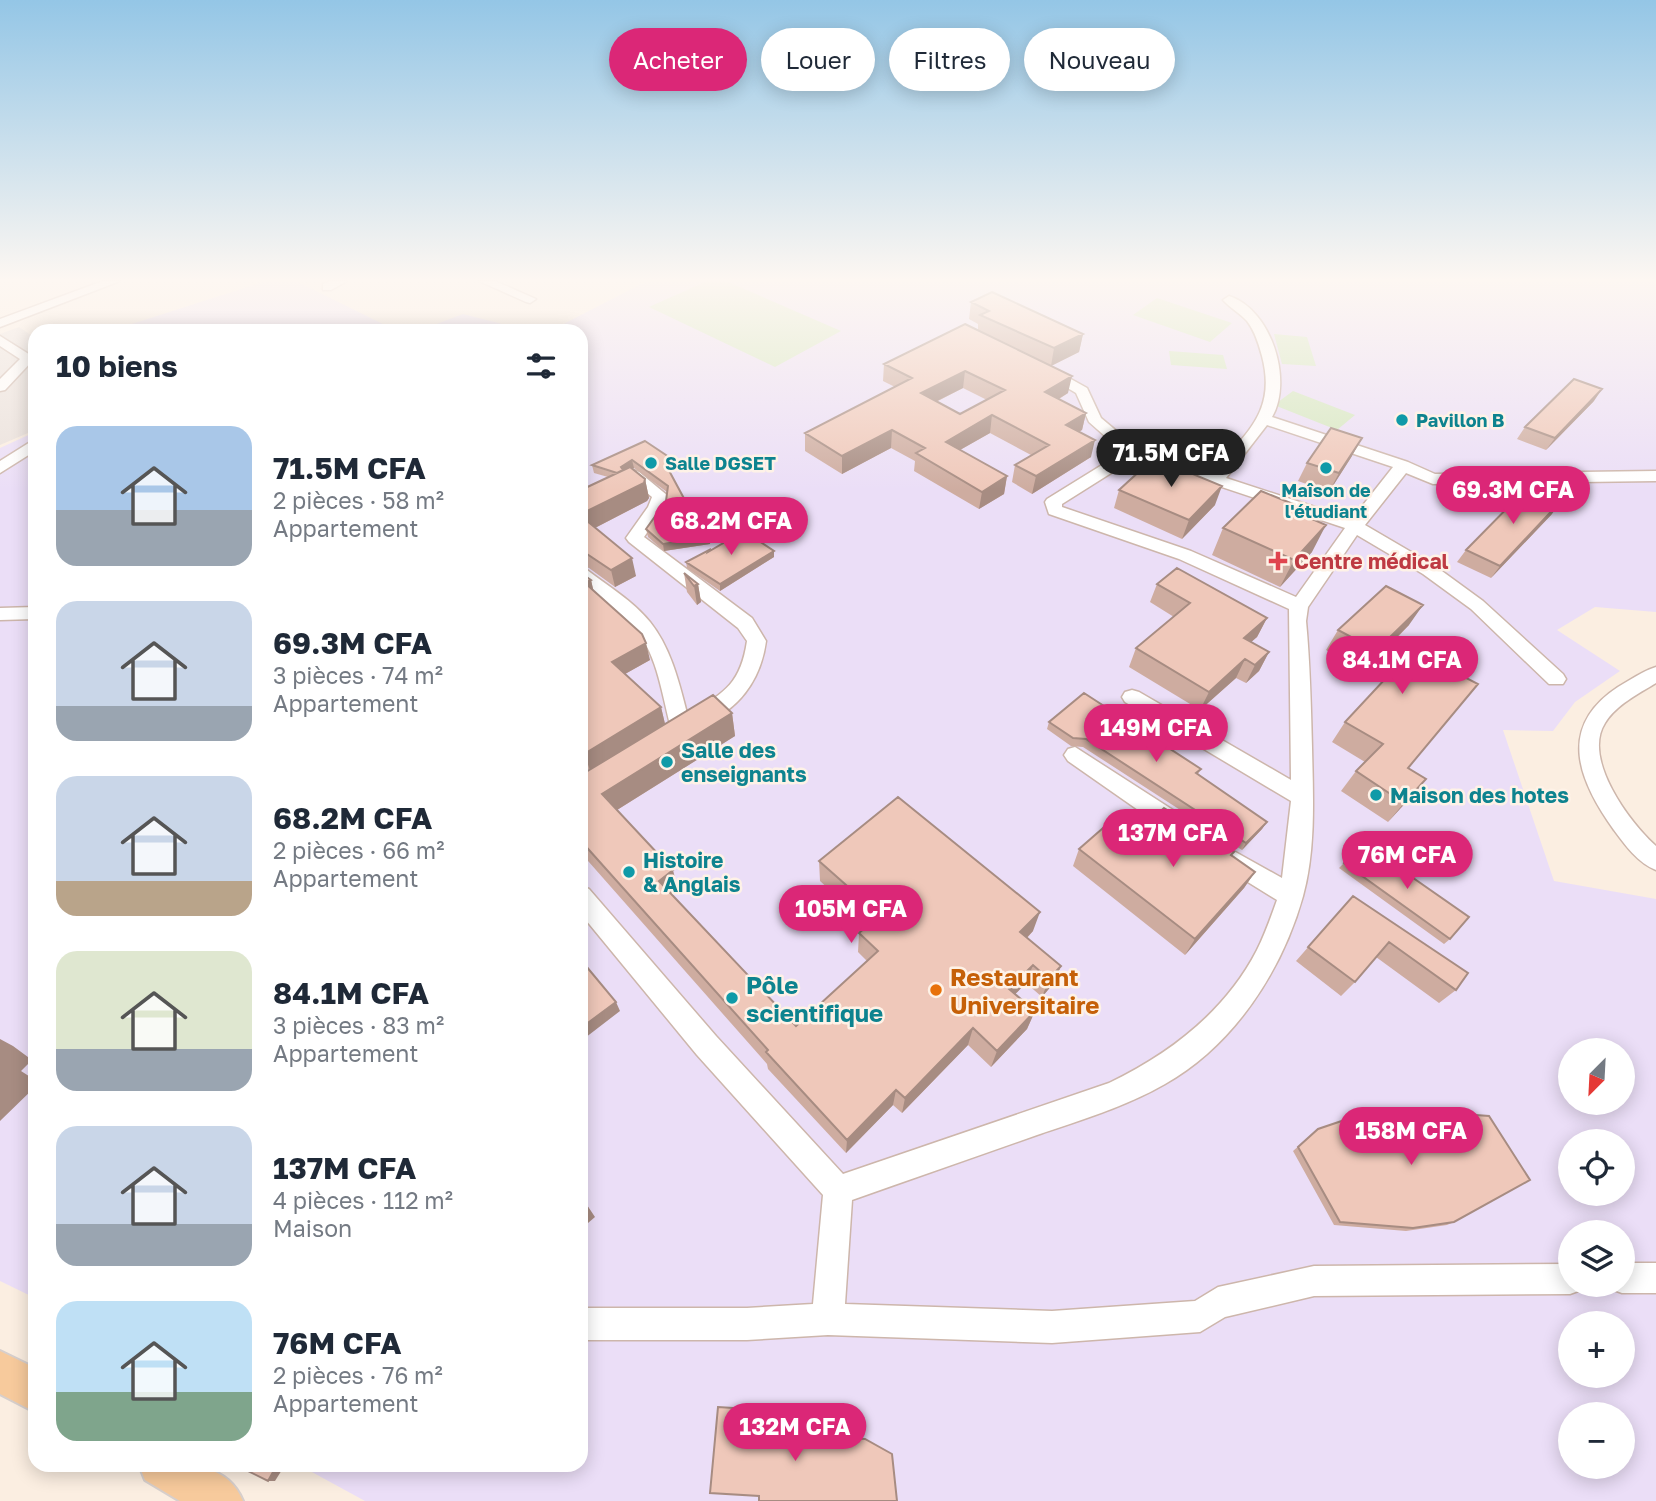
<!DOCTYPE html>
<html lang="fr">
<head>
<meta charset="utf-8">
<style>
  :root { --surface:#fff; --page:#f6f6f7; --text:#1f2937; --muted:#747a83; --accent:#db2777 }
  body { margin:0; font-family:"Golos Text",sans-serif; background:var(--page); color:var(--text); height:100vh; display:flex; flex-direction:column; font-size:26px; white-space:nowrap }
  * { box-sizing:border-box; margin:0 }
  p { font-size:23px; color:var(--muted) }
  .icon { flex:none; width:38px; height:38px; fill:none; stroke:currentColor; stroke-width:2; stroke-linecap:round; stroke-linejoin:round }
  .map { position:relative; flex:1; overflow:hidden }
  .sheet { position:absolute; left:28px; top:324px; width:560px; height:1148px; display:flex; flex-direction:column; background:var(--surface); border-radius:21px; box-shadow:0 4px 18px #0003 }
  .sheet>* { flex:none }
  .hud { position:absolute; left:609px; top:28px; width:665px; height:63px; display:flex; gap:14px }
  .needle { width:46px; rotate:204deg }
  .controls { position:absolute; left:1558px; top:1038px; display:grid; gap:14px }
  .controls a { display:grid; place-items:center; width:77px; height:77px; border-radius:50%; background:var(--surface); box-shadow:0 4px 18px #0003; font-size:35px }
  .price { position:absolute; translate:-50% -60px; padding:0 16px; border-radius:24px; background:var(--accent); color:#fff; font-size:23px; line-height:46px; filter:drop-shadow(0 2px 4px #0008) }
  .price::after { content:''; position:absolute; left:50%; top:42px; width:21px; height:16px; margin-left:-10px; background:inherit; clip-path:polygon(0 0,100% 0,50% 100%) }
  .price.on { background:#222; color:#fff }
  ul { padding:0; list-style:none }
  li { display:flex; align-items:center; gap:21px; height:175px; padding:0 28px }
  li span { display:grid; place-items:center; flex:none; width:196px; height:140px; border-radius:21px; color:#555 }
  li>.icon { margin-inline-start:auto }
  span .icon { width:84px; height:84px; fill:#fffc; stroke-width:1 }
  li b { font-size:30px }
  h2 { display:flex; justify-content:space-between; align-items:center; height:84px; padding:0 28px; font-size:30px }
  .chip { padding:0 24px; border-radius:32px; background:var(--surface); box-shadow:0 4px 18px #0003; font-size:24px; line-height:63px }
  .chip.on { background:var(--accent); color:#fff }
  .map>svg:first-child { display:block }
  .industrial { fill:#eae1dc }
  .education { fill:#ebdef7; fill-rule:evenodd }
  .green { fill:#d5e7c1 }
  .lines { fill:none; stroke-linecap:round; stroke-linejoin:round }
  .minor-casing { stroke:#cdb6ab; stroke-width:3 }
  .major-casing { stroke:#d7cfcc; stroke-width:4 }
  .minor { fill:#fff; fill-rule:evenodd }
  .major { fill:#f7ca9c; fill-rule:evenodd }
  .wall { fill:#ceaca0; fill-rule:evenodd }
  .shaded-wall { fill:#a78c82 }
  .building { fill:#efc8ba; stroke:#a78c82; stroke-width:2; fill-rule:evenodd }
  .culture-dot { fill:#0f9aa8; stroke:#fef2e7; stroke-width:2.5 }
  .health-dot { fill:#e0444e; stroke:#fef2e7; stroke-width:2.5 }
  .food-dot { fill:#e8710a; stroke:#fef2e7; stroke-width:2.5 }
  .labels { text-anchor:middle; dominant-baseline:central; stroke-width:5; stroke-linejoin:round; paint-order:stroke }
  .far-culture-label { font-size:18px; font-weight:bold; fill:#0d838f; stroke:#fef2e7; text-anchor:start }
  .health-label { font-size:21px; font-weight:bold; fill:#be3a42; stroke:#fef2e7; text-anchor:start }
  .culture-label { font-size:21px; font-weight:bold; fill:#0d838f; stroke:#fef2e7; text-anchor:start }
  .near-food-label { font-size:24px; font-weight:bold; fill:#c56008; stroke:#fef2e7; text-anchor:start }
  .near-culture-label { font-size:24px; font-weight:bold; fill:#0d838f; stroke:#fef2e7; text-anchor:start }
</style>
</head>
<body>
<div class="map">
<svg width="1656" height="1501" viewBox="0 0 1656 1501">
  <rect width="100%" height="100%" fill="#fbeee1"/>
  <!-- industrial -->
  <path class="industrial" d="M19 327 35 338V430L0 445V334Z"/>
  <!-- education -->
  <path class="education" d="M266 281H296L397 331H110Z
    M647 281H1656V612L1595 607 1557 630 1620 671 1575 702 1553 731 1503 730 1554 881 1656 899V1501H365L299 1465H581V331H550ZM1570 1050H1622V1102H1570ZM1570 1141H1622V1194H1570ZM1570 1232H1622V1284H1570ZM1570 1323H1622V1376H1570ZM1570 1414H1622V1466H1570Z
    M463 314 530 331H418Z
    M35 432V1298L0 1281V448Z"/>
  <!-- green -->
  <path class="green" d="M707 281H726L841 331 775 367 649 307Z
    M1157 298 1232 323 1210 342 1133 315Z
    M1274 334 1307 337 1316 366 1282 364Z
    M1169 351 1223 355 1227 369 1171 365Z
    M1293 391 1355 415 1337 430 1274 405Z"/>
  <g class="lines">
    <defs>
      <path id="minor" d="M103 281H120L0 327V319Z
        M331 281H347L331 290H323V284Z
        M479 281H495L536 299 530 303 526 302Z
        M1229 296C1272 310 1293 381 1272 417L1408 462 1435 474 1656 471V481L1433 484 1406 473 1365 525 1435 566 1483 601 1563 674 1566 679 1563 684H1549L1471 609 1423 574 1357 535 1308 607 1306 621C1310 663 1311 706 1312 748 1313 796 1316 849 1303 896 1282 971 1234 1045 1165 1084 1125 1107 1081 1120 1037 1135 976 1157 914 1178 852 1200L845 1304 1052 1311 1195 1301 1218 1287 1314 1266 1570 1264V1284H1583L1581 1290 1570 1294 1314 1296 1225 1317 1200 1332 1052 1343 828 1335 747 1340H581V1308H747L813 1304 823 1195 697 1055 581 914V886L589 889 716 1036 843 1174 1109 1083C1171 1053 1225 1012 1257 950 1265 934 1271 917 1277 900L1222 866 1218 859 1222 852 1230 849 1282 878 1291 801 1125 702 1122 697 1125 692 1132 690 1139 692 1291 780 1289 609 1179 559 1049 514 1045 502 1047 499 1123 452 1089 422 1076 393 1039 371 1046 367 1051 368 1087 388 1101 418 1138 449 1213 473C1245 433 1277 413 1262 356 1259 345 1255 331 1247 321 1240 313 1230 308 1223 300ZM1267 425 1393 467 1352 519 1226 478ZM1135 458 1345 528 1296 597 1191 551 1062 507V504Z
        M0 336 35 358 5 390 0 391V379L20 359 0 346Z
        M35 439V451L0 473V461Z
        M633 470 639 472 668 496 665 507 644 537 752 618 766 641C761 680 738 712 699 725L692 722 689 717 692 712C726 692 741 682 747 641L738 628 629 542 626 538 648 507 652 497 625 475Z
        M581 568 587 570C608 586 633 601 650 622 674 652 681 692 691 728L688 734 681 736 674 734 671 728C662 696 658 656 636 630 621 611 600 598 581 583Z
        M35 607V619L0 620V608Z
        M1656 667V683C1638 694 1616 705 1605 723 1582 759 1630 823 1656 846V870C1638 863 1625 845 1614 830 1578 780 1557 727 1618 687 1630 680 1643 671 1656 667Z
        M1075 747 1190 821 1193 828 1190 835 1182 837 1174 835 1068 761 1064 755 1068 749Z
        M1622 1263H1656V1293H1622L1611 1289 1609 1284H1622Z"/>
      <path id="major" d="M0 1351 35 1368V1412L0 1394Z
        M139 1465C178 1465 225 1458 243 1501H180L145 1480Z"/>
    </defs>
    <!-- minor casing -->
    <use href="#minor" class="minor-casing"/>
    <!-- major casing -->
    <use href="#major" class="major-casing"/>
    <!-- minor -->
    <use href="#minor" class="minor"/>
    <!-- major -->
    <use href="#major" class="major"/>
  </g>
  <!-- wall -->
  <path class="wall" d="M971 302 1083 334 1079 352 1051 366 1068 393 1059 399 1086 413 1082 430 1079 431 1091 457 1032 494 1012 482 1015 465 1031 455 990 433 960 450 1007 476 1004 494 979 509 914 471 915 461 891 448 842 474 805 451V433L895 387 883 381 884 364 978 330V324L969 319ZM963 388 987 400 960 414 936 402Z
    M1594 401 1546 450 1517 439 1525 427Z
    M645 441 676 469 670 472 687 504 713 517 710 544 664 551 648 537 646 529 666 501 667 492 634 468 632 469 645 479 649 498 647 501 595 528 636 576 615 587 589 568 581 566V490L608 477 594 473 592 465Z
    M1352 456 1329 492 1298 481 1307 463Z
    M1119 490 1215 505 1182 539 1114 508Z
    M1291 509 1312 552 1280 587 1212 555 1223 528Z
    M1552 514 1491 578 1457 562 1466 550Z
    M774 551V557L720 591 687 568 686 562 709 552Z
    M581 573 591 580 593 590 650 660 625 674 661 707 665 724 732 713 735 736 617 810 678 890 672 895 796 1026 867 961 858 952 859 933 868 925 820 881 819 861 1033 931 1027 938 1061 966 1053 984 1042 997 1026 983 1015 994 1035 1011 1027 1029 991 1067 968 1045 902 1113 893 1105 846 1153 768 1069 767 1064 581 853V775L589 770 581 762Z
    M684 573 698 584 701 602 697 605 687 592Z
    M1157 584 1267 618 1257 637 1251 642 1269 652 1259 671 1246 683 1236 678 1200 710 1129 667 1136 648 1174 617 1150 602Z
    M1409 625 1394 641 1478 684 1408 768 1410 798 1388 822 1341 791 1356 771 1365 762 1332 742 1345 722 1383 682 1326 650 1338 630Z
    M1049 722 1201 769 1198 774 1267 822 1262 829 1242 850 1083 747 1071 746 1047 729Z
    M1125 844 1232 855 1255 872 1244 888 1185 955 1073 866 1079 849Z
    M1344 863 1450 939 1444 944 1339 868Z
    M1353 896 1456 990 1439 1003 1376 957 1355 982 1341 996 1296 961Z
    M1318 1129 1454 1222 1447 1225 1406 1231 1334 1225 1293 1151Z"/>
  <!-- shaded-wall -->
  <path class="shaded-wall" d="M1083 334 1079 352 1051 366 1054 348Z
    M965 371 963 388 919 410 921 393Z
    M1072 376 1068 393 1042 409 1045 392Z
    M1602 389 1594 401 1546 450 1555 438Z
    M1086 413 1082 430 1062 442 1066 425Z
    M992 415 990 433 944 459 946 442Z
    M892 430 891 448 842 474V456Z
    M1362 438 1352 456 1329 492 1339 473Z
    M1095 440 1091 457 1032 494 1036 476Z
    M632 460 634 468 622 475 621 467Z
    M675 461 676 469 668 473 666 465Z
    M1007 476 1004 494 979 509 982 492Z
    M645 479 649 498 647 501 587 532 583 513Z
    M1222 486 1215 505 1182 539 1189 520Z
    M1561 501 1552 514 1491 578 1500 566Z
    M712 509 713 517 710 544 664 551 663 544Z
    M1326 525 1312 552 1280 587 1294 560Z
    M774 551V557L720 591V584Z
    M632 558 636 576 615 587 611 570Z
    M591 580 595 597 585 583Z
    M698 584 701 602 697 605 694 586Z
    M1423 605 1409 625 1381 653 1389 638Z
    M1267 618 1257 637 1235 656 1244 638Z
    M646 643 650 660 616 679 612 662Z
    M1269 652 1259 671 1246 683 1255 665Z
    M1245 659 1236 678 1200 710 1209 692Z
    M661 707 665 724 590 770 584 754Z
    M732 713 735 736 609 815 602 794Z
    M1426 779 1410 798 1388 822 1404 803Z
    M1267 822 1262 829 1242 850 1246 843Z
    M673 870 678 890 664 900 659 881Z
    M1255 872 1244 888 1185 955 1195 939Z
    M1040 912 1033 931 1014 951 1020 932Z
    M1033 965 1026 983 1003 1007 1009 989Z
    M1061 966 1053 984 1042 997 1049 979Z
    M616 1002 620 1011 581 1041V1028Z
    M1035 1011 1027 1029 991 1067 997 1051Z
    M973 1028 968 1045 902 1113 905 1098Z
    M0 1039 13 1046 32 1060 21 1071 35 1080V1087L0 1121Z
    M896 1090 893 1105 846 1153 847 1140Z
    M581 1196 595 1217 581 1229Z
    M277 1465H285L275 1481H268Z"/>
  <!-- building -->
  <path class="building" d="M992 292 1083 334 1054 348 980 315 989 311 971 302Z
    M965 324 1072 376 1045 392 1086 413 1066 425 1095 440 1036 476 1015 465 1049 445 992 415 946 442 1007 476 982 492 916 453 925 448 892 430 842 456 805 433 912 378 884 364ZM965 371 1005 390 960 414 921 393Z
    M1574 379 1602 389 1555 438 1525 427Z
    M1331 428 1362 438 1339 473 1307 463Z
    M645 441 675 461 666 465 687 504 712 509 709 537 663 544 646 529 666 501 668 486 632 460 621 467 623 470 617 473 592 465Z
    M1154 458 1222 486 1189 520 1119 490Z
    M630 467 645 479 644 483 583 513 581 512V490Z
    M1528 487 1561 501 1500 566 1466 550Z
    M1261 491 1293 504 1289 509 1326 525 1294 560 1223 528Z
    M581 516 632 558 611 570 581 550Z
    M744 531 774 551 720 584 686 562 709 550 708 552Z
    M1177 568 1267 618 1244 638 1269 652 1255 665 1245 659 1209 692 1136 648 1190 603 1157 584Z
    M581 573 591 580 585 583 642 634 646 643 612 662 661 707 584 754 581 751Z
    M684 573 698 584 694 586Z
    M1386 586 1423 605 1389 638 1478 684 1408 768 1426 779 1404 803 1356 771 1383 744 1345 722 1400 663 1338 630Z
    M1084 693 1201 769 1196 773 1267 822 1246 843 1086 739 1073 738 1049 722Z
    M713 695 732 713 602 794 673 870 659 881 796 1026 878 951 859 933 880 915 819 861 898 797 1040 912 1020 932 1061 966 1049 979 1033 965 1009 989 1035 1011 997 1051 973 1028 905 1098 896 1090 847 1140 766 1052 768 1050 581 841V775Z
    M1164 808 1234 852 1231 855 1255 872 1195 939 1079 849 1103 828 1125 844Z
    M1363 843 1469 917 1450 939 1344 863Z
    M1353 896 1468 973 1456 990 1389 942 1355 982 1308 947Z
    M581 960 616 1002 581 1028Z
    M1380 1108 1489 1116 1530 1180 1454 1222 1413 1228 1340 1222 1298 1147 1318 1129Z
    M581 1198 588 1209 581 1215Z
    M718 1407 779 1411 778 1433 865 1439 892 1454 897 1501H759V1496L710 1493Z
    M236 1465H277L268 1481Z"/>
  <!-- sky -->
  <linearGradient id="sky" x2="0" y2="1"><stop stop-color="#94c6e6"/><stop offset="0.57" stop-color="#fdf7f2"/><stop offset="1" stop-color="#fdf7f2" stop-opacity="0"/></linearGradient>
  <rect width="1656" height="491" fill="url(#sky)"/>
  <!-- markers -->
  <g class="culture-dot">
    <circle cx="1402" cy="420" r="7"/>
    <circle cx="651" cy="463" r="7"/>
    <circle cx="1326" cy="468" r="7"/>
    <circle cx="667" cy="762" r="7"/>
    <circle cx="1376" cy="795" r="7"/>
    <circle cx="629" cy="872" r="7"/>
    <circle cx="732" cy="998" r="7"/>
  </g>
  <path class="health-dot" d="M1274.5 550.5h7v7h7v7h-7v7h-7v-7h-7v-7h7z"/>
  <circle class="food-dot" cx="936" cy="990" r="7"/>
  <g class="labels">
    <!-- far-culture labels -->
    <g class="far-culture-label">
      <text x="1416" y="420">Pavillon B</text>
      <text x="665" y="463">Salle DGSET</text>
      <text x="1326" y="490" text-anchor="middle">Maîson de<tspan x="1326" dy="21">l'étudiant</tspan></text>
    </g>
    <!-- health labels -->
    <g class="health-label">
      <text x="1294" y="561">Centre médical</text>
    </g>
    <!-- culture labels -->
    <g class="culture-label">
      <text x="681" y="750">Salle des<tspan x="681" dy="24">enseignants</tspan></text>
      <text x="1390" y="795">Maison des hotes</text>
      <text x="643" y="860">Histoire<tspan x="643" dy="24">&amp; Anglais</tspan></text>
    </g>
    <!-- near-food labels -->
    <g class="near-food-label">
      <text x="950" y="976">Restaurant<tspan x="950" dy="28">Universitaire</tspan></text>
    </g>
    <!-- near-culture labels -->
    <g class="near-culture-label">
      <text x="746" y="984">Pôle<tspan x="746" dy="28">scientifique</tspan></text>
    </g>
  </g>
</svg>
<div class="controls">
<a><svg class="needle" viewBox="-14 -14 28 28"><path d="M0-13l5 13h-10z" fill="#e53935"/><path d="M0 13l5-13h-10z" fill="#747a83"/></svg></a>
<a><svg class="icon" aria-label="locate" viewBox="0 0 24 24"><circle cx="12" cy="12" r="6"/><path d="M12 2v4M12 18v4M2 12h4M18 12h4"/></svg></a>
<a><svg class="icon" aria-label="layers" viewBox="0 0 24 24"><path d="M12 4l9 5-9 5-9-5zM3 14l9 5 9-5"/></svg></a>
<a>+</a>
<a>−</a>
</div>
<b class="price on" style="left:1171px;top:489px">71.5M CFA</b>
<b class="price" style="left:1513px;top:526px">69.3M CFA</b>
<b class="price" style="left:731px;top:557px">68.2M CFA</b>
<b class="price" style="left:1402px;top:696px">84.1M CFA</b>
<b class="price" style="left:1156px;top:764px">149M CFA</b>
<b class="price" style="left:1173px;top:869px">137M CFA</b>
<b class="price" style="left:1407px;top:891px">76M CFA</b>
<b class="price" style="left:851px;top:945px">105M CFA</b>
<b class="price" style="left:1411px;top:1167px">158M CFA</b>
<b class="price" style="left:795px;top:1463px">132M CFA</b>
<div class="hud">
<a class="chip on">Acheter</a>
<a class="chip">Louer</a>
<a class="chip">Filtres</a>
<a class="chip">Nouveau</a>
</div>
<section class="sheet">
<h2>10 biens<svg class="icon" aria-label="filters" viewBox="0 0 24 24"><path d="M4 7h16M4 17h16"/><circle cx="9" cy="7" r="2"/><circle cx="15" cy="17" r="2"/></svg></h2>
<ul>
<li><span style="background:linear-gradient(#a9c7e8 60%,#9aa5b1 0)"><svg class="icon" aria-label="home" viewBox="0 0 24 24"><path d="M3 11l9-7 9 7M6 9v11h12V9"/></svg></span><div><b>71.5M CFA</b><p>2 pièces · 58 m²</p><p>Appartement</p></div></li>
<li><span style="background:linear-gradient(#c9d6e8 75%,#9aa5b1 0)"><svg class="icon" aria-label="home" viewBox="0 0 24 24"><path d="M3 11l9-7 9 7M6 9v11h12V9"/></svg></span><div><b>69.3M CFA</b><p>3 pièces · 74 m²</p><p>Appartement</p></div></li>
<li><span style="background:linear-gradient(#c9d6e8 75%,#b9a48a 0)"><svg class="icon" aria-label="home" viewBox="0 0 24 24"><path d="M3 11l9-7 9 7M6 9v11h12V9"/></svg></span><div><b>68.2M CFA</b><p>2 pièces · 66 m²</p><p>Appartement</p></div></li>
<li><span style="background:linear-gradient(#dfe7d0 70%,#9aa5b1 0)"><svg class="icon" aria-label="home" viewBox="0 0 24 24"><path d="M3 11l9-7 9 7M6 9v11h12V9"/></svg></span><div><b>84.1M CFA</b><p>3 pièces · 83 m²</p><p>Appartement</p></div></li>
<li><span style="background:linear-gradient(#c9d6e8 70%,#9aa5b1 0)"><svg class="icon" aria-label="home" viewBox="0 0 24 24"><path d="M3 11l9-7 9 7M6 9v11h12V9"/></svg></span><div><b>137M CFA</b><p>4 pièces · 112 m²</p><p>Maison</p></div></li>
<li><span style="background:linear-gradient(#bfe0f5 65%,#7fa58c 0)"><svg class="icon" aria-label="home" viewBox="0 0 24 24"><path d="M3 11l9-7 9 7M6 9v11h12V9"/></svg></span><div><b>76M CFA</b><p>2 pièces · 76 m²</p><p>Appartement</p></div></li>
</ul>
</section>
</div>
</body>
</html>
